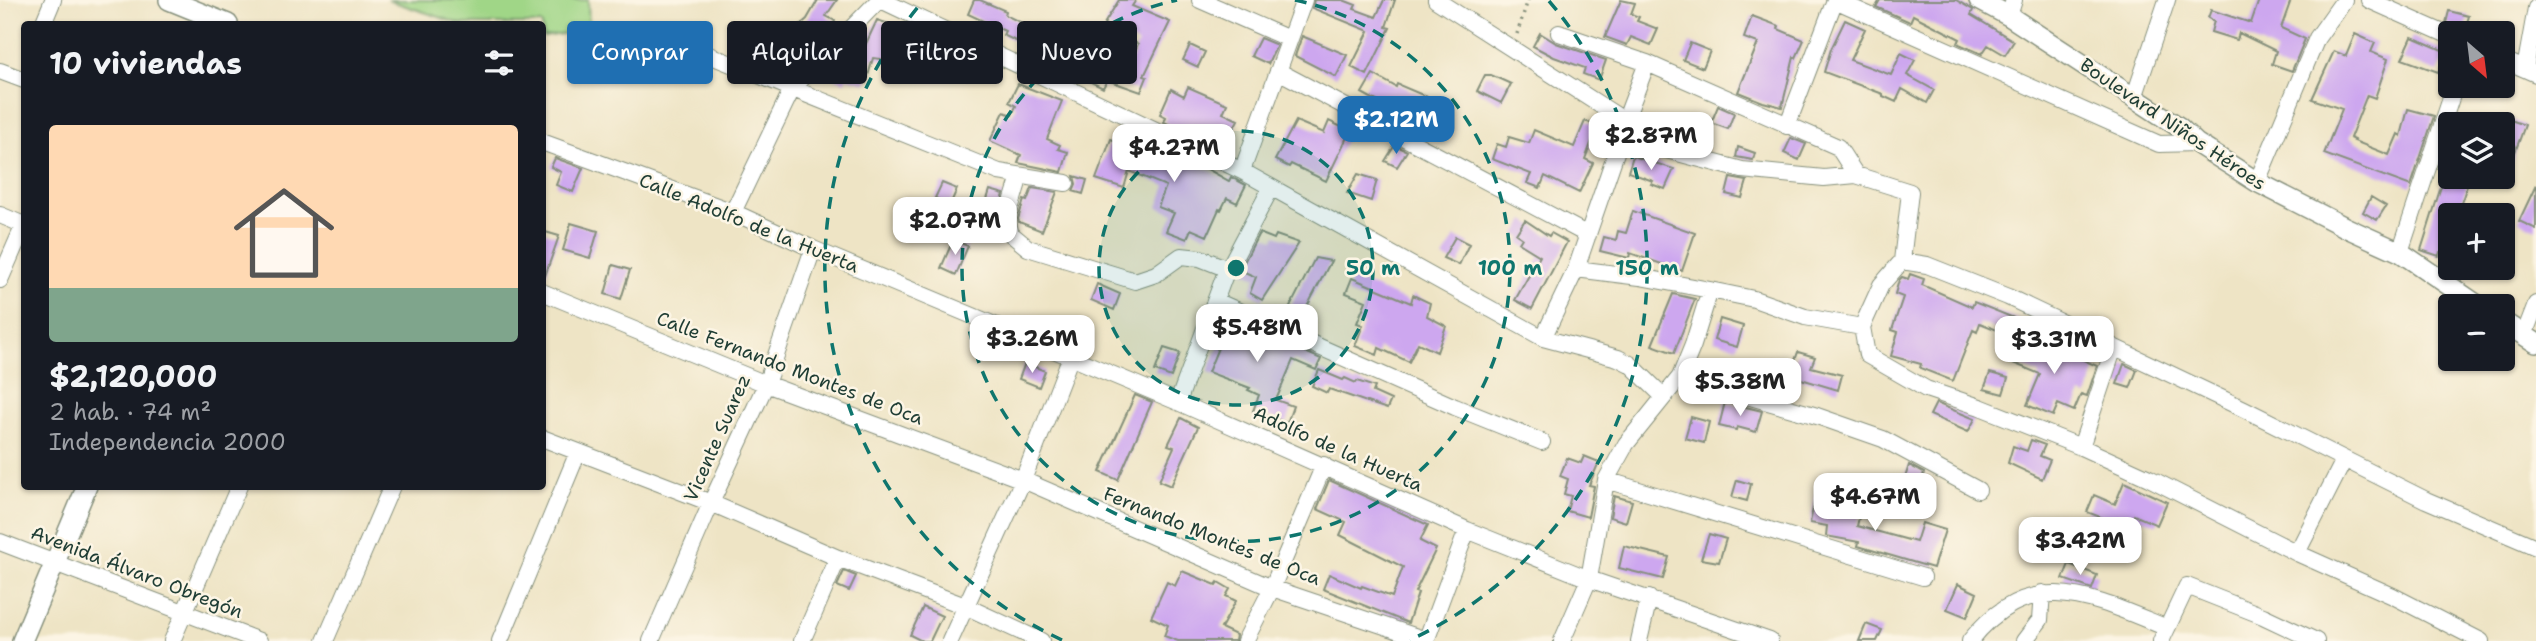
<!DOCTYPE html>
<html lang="es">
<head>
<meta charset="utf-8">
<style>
  :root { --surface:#171b24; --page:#242831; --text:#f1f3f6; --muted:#9ea1a6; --accent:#1f6fb2 }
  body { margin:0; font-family:"Shantell Sans",sans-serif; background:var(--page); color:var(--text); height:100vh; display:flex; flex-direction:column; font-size:26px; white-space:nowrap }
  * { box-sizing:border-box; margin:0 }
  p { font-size:23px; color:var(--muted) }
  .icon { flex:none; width:38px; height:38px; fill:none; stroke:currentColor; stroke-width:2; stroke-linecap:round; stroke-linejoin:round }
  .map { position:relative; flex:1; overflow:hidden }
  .details { position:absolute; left:21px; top:21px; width:525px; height:469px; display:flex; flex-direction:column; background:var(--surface); border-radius:7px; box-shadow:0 2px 5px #0004 }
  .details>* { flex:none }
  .hud { position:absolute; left:567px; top:21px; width:665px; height:63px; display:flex; gap:14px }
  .needle { width:46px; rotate:152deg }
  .buttons { position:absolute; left:2438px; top:21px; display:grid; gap:14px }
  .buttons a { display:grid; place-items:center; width:77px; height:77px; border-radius:7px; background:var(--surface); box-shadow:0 2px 5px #0004; font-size:35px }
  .price { position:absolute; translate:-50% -60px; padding:0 16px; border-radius:14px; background:#fff; color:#222; font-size:23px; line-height:46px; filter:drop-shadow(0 2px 4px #0008) }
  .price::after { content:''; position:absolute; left:50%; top:42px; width:21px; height:16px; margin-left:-10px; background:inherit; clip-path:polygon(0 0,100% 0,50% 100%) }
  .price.selected { background:var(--accent); color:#fff }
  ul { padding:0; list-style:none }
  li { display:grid; align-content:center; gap:14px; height:371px; padding:0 28px }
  li span { display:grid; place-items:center; height:217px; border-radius:7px; color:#555 }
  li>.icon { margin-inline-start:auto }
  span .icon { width:126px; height:126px; fill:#fffc; stroke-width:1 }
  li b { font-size:30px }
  h2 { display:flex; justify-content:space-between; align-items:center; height:84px; padding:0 28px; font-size:30px }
  .pill { padding:0 24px; border-radius:7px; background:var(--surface); box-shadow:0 2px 5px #0004; font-size:24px; line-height:63px }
  .pill.selected { background:var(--accent); color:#fff }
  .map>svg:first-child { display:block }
  .green { fill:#a0d687; stroke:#608a5e; stroke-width:2 }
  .building { fill:#cda7ef }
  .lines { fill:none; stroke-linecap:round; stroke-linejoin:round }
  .minor-casing { stroke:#86907c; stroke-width:18 }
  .tertiary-casing { stroke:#86907c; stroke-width:22 }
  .path { stroke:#86907c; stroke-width:3.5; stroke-dasharray:2 5; stroke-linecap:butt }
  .minor { stroke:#fff; stroke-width:16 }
  .tertiary { stroke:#fff; stroke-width:19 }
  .ring { fill:none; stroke:#0f766e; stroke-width:3.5; stroke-dasharray:12 9 }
  .labels { text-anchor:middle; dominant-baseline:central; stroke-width:5; stroke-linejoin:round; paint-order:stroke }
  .street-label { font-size:19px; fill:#1f3d34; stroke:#fcf5e5 }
  .centre { fill:#0f766e; stroke:#fcf5e5; stroke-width:3.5 }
  .ring-label { font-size:21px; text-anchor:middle; font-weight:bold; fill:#0f766e; stroke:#fcf5e5; stroke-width:5; stroke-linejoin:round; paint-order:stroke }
</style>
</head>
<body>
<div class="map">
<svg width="2536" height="641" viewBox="0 0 2536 641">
  <rect width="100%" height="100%" fill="#fcf5e5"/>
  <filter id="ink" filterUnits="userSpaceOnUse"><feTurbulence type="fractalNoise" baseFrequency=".0143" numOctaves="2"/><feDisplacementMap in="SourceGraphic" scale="14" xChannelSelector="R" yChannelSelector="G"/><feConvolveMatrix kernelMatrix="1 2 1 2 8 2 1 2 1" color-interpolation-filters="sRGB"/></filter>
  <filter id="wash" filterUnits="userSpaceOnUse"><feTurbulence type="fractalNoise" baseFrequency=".00686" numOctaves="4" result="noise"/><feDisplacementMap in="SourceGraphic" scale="28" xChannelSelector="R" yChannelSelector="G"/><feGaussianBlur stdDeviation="1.57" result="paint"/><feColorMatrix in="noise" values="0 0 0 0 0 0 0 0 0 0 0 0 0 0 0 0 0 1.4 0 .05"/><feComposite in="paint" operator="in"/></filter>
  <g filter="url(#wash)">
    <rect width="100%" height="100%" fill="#eee4c5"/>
    <!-- green -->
    <path class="green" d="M388 0H588L589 30 543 37 542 24H460Z"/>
    <g id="blocks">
      <!-- building -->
      <path class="building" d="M818 0H837L826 16 835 21 825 37 815 31 773 67 764 56 807 19Z
        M974 0H980L1006 11 1005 15 1045 34 1040 46 1025 39 1022 44 1003 35 1005 31 968 14Z
        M1119 0H1136L1132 6 1170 22 1144 76 1147 77 1141 92 1107 80 1103 88 1064 69 1071 56 1105 77 1111 61 1128 68 1138 44 1104 24Z
        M1314 0H1343L1356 5 1354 9 1376 17 1384 0H1395L1386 27 1390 28 1367 75 1351 67 1369 31 1312 8Z
        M1621 0 1635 3 1631 14 1639 17 1637 21 1658 29 1651 45 1631 37 1627 45 1605 37Z
        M1880 0H1956L1973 10 1971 15 2014 41 2005 55 1988 45 1982 54 1959 44 1958 43 1960 39 1913 15 1910 22 1876 7Z
        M2259 0H2291L2281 28 2305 39 2292 71 2272 64 2276 51 2239 33 2237 40 2211 32 2214 21 2208 18 2211 10 2251 23Z
        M2449 11 2469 16 2464 33H2460L2455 27 2446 23Z
        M1752 16 1779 26 1778 29 1804 40 1796 58 1794 57 1782 107 1763 102 1738 92 1758 43 1744 38Z
        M877 20 916 33 918 29 932 36 922 54 917 52 912 62 927 80 881 59 873 58 866 83 846 77 845 82 829 76 834 61 850 45 863 50Z
        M1845 20 1865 29 1850 60 1891 75 1901 53 1915 60 1907 75 1934 90 1927 103 1902 89 1896 102 1883 96V94L1824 72 1831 49Z
        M1540 33 1556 43 1606 60 1599 80 1583 74 1585 68 1554 57 1533 46Z
        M2355 34 2375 43 2371 52 2388 59 2375 98 2367 95 2350 138 2355 140 2354 141 2389 155 2398 134 2401 136 2408 109 2434 116 2411 186 2324 154 2342 109 2312 99 2334 51 2346 56Z
        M1302 36 1347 55 1336 77 1295 56Z
        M2412 37 2447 52 2438 72 2402 59Z
        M1260 38 1277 45 1268 64 1251 56Z
        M1690 43 1710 51 1703 68 1683 60Z
        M1190 45 1205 52 1198 67 1183 60Z
        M959 48 977 57 967 79 949 69Z
        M1373 74 1396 87 1397 84 1444 104 1438 117 1416 107 1411 120 1362 93Z
        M1485 75H1491L1511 84 1501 103 1477 91Z
        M1018 84 1062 101 1047 139 1060 145 1058 149 1068 152 1062 172 1018 163 1021 155 990 141 1004 112 1012 115 1016 106 1009 102Z
        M1188 87 1227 104 1223 113 1238 120 1230 135 1217 128 1212 139 1206 137 1203 141 1164 122 1166 117 1160 114 1171 89 1184 96Z
        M1718 106 1734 113 1728 129 1711 123Z
        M2502 117 2525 125 2504 182H2502Z
        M1296 121 1324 133 1329 121 1350 131 1326 181 1291 164 1289 167 1275 160Z
        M1585 121 1598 126 1585 159 1593 163 1579 193 1545 176 1540 188 1527 183 1531 174 1492 159 1497 144 1506 147 1509 137 1529 143 1534 130 1574 147Z
        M1791 138 1806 144 1799 160 1784 153Z
        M1111 139 1150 154 1155 142 1194 160 1193 161 1229 181 1231 177 1246 185 1237 203 1227 198 1221 210 1219 209 1207 236 1191 229 1187 239 1166 231 1174 213 1158 207 1166 186 1129 171 1124 188 1096 179Z
        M1395 145 1407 151 1397 167 1385 161Z
        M1738 147 1755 153 1753 160 1736 157Z
        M1633 156 1674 169 1665 189 1651 184 1653 181 1628 172Z
        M555 158 583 168 573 192 556 185 561 172 551 167Z
        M1358 174 1377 180 1371 201 1347 193Z
        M1074 176 1087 180 1083 194 1073 191 1076 184Z
        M2444 177H2470L2460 206 2457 205 2453 215H2450V256L2440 252 2439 256 2421 250Z
        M1730 178 1747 181 1742 198 1726 194Z
        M942 183 957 189 950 205 935 198Z
        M2536 185V229L2519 221Z
        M1032 188 1057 192 1042 231 1019 222 1018 219 1024 200 1027 201Z
        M990 190 1004 194 997 220 983 212Z
        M2371 197 2386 206 2377 220 2363 212Z
        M1633 211 1695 233 1682 271 1630 253 1629 258 1600 251 1604 237 1616 240 1618 231 1626 233Z
        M1525 220 1549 236 1551 233 1567 242 1532 309 1515 300 1540 256 1519 243 1522 238 1516 234Z
        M571 223 598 231 590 258 563 250Z
        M542 231 559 236 545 276H542Z
        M1259 233 1274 239 1276 235 1299 243 1262 300 1250 293 1256 277 1240 270Z
        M1455 237 1469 244 1459 265 1443 258Z
        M953 240 968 246 956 275 941 268Z
        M1315 258 1331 261 1299 322 1286 315Z
        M613 265 630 270 621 299 605 294Z
        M1910 274 1924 279 1922 285 1972 307 1974 302 2019 320 2012 336 1980 323 1977 332 1973 330 1953 381 1920 368 1921 364 1891 356 1898 332 1892 330 1903 297 1895 294 1899 280 1902 277 1908 279Z
        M1352 278 1411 303 1413 295 1430 303 1427 316 1446 326 1437 352 1418 343 1409 362 1379 348 1377 355 1355 346 1363 325 1357 323 1366 301 1346 293Z
        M1097 284 1120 294 1114 310 1091 300Z
        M1673 294 1695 299 1674 353 1652 345Z
        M1222 315 1321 359 1316 370 1293 360 1276 400 1293 406 1287 423 1253 411 1259 395 1248 390 1250 388 1208 372 1220 343 1212 340Z
        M1720 319 1743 326 1737 347 1714 340Z
        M2009 341 2044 355 2046 348 2068 354 2070 347 2083 352 2081 359 2097 366 2087 396 2081 394 2074 411 2058 404 2053 416 2027 405 2040 374 2003 359Z
        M1164 348 1180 353 1171 377 1155 371Z
        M1798 352 1815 357 1811 367 1842 375 1838 390 1771 370 1774 359 1794 363Z
        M1025 363 1045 371 1039 387 1019 379Z
        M2124 364 2137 370 2130 388 2117 384Z
        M1319 370 1343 380 1345 378 1356 383 1357 381 1375 387 1373 392 1391 400 1387 409 1329 389 1327 393 1312 386Z
        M1990 373 2008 378 2003 394 1984 389Z
        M1135 395 1152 402 1118 480 1100 472Z
        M1725 402 1762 411 1756 432 1737 427 1736 430 1719 426Z
        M1936 403 1975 419 1968 432 1930 415Z
        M1691 417 1709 422 1704 443 1685 438Z
        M1181 418 1198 427 1171 486 1159 481 1174 447 1168 445Z
        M2031 440 2045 445 2040 456 2050 460 2042 479 2008 463 2013 446 2027 451Z
        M1584 456 1599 462 1589 485 1594 486 1588 517 1567 511 1571 496 1564 494 1568 479 1560 476 1567 458 1581 463Z
        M1909 465 1924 473 1921 482 1905 478Z
        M1329 480 1428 525 1420 541 1436 549 1415 592 1418 593 1408 623 1323 589 1329 574 1361 588 1362 586 1392 597 1403 567 1340 535 1346 522 1317 509Z
        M1737 480 1751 484 1747 501 1732 497Z
        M2124 482 2167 502 2157 525 2134 515 2129 528 2087 512 2094 495 2115 504Z
        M1816 493 1833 496 1832 501 1861 509 1857 526 1916 542 1922 523 1945 530 1933 568 1858 546 1859 542 1826 536 1827 526 1810 523Z
        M1614 496 1632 501 1626 522 1610 517Z
        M1709 534 1726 539 1719 562 1701 559Z
        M1624 546 1669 557 1663 579 1619 568Z
        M2069 564 2097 575 2092 589 2063 579Z
        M844 571 856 576 849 591 837 586Z
        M1182 571 1216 585 1218 582 1230 589 1226 596 1236 601 1221 628 1236 635 1235 641H1178L1164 636 1168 625 1151 617 1167 582 1175 586Z
        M1958 584 1977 593 1967 617 1947 609Z
        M923 607 942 616 930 641H922L910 635Z
        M1866 624 1882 630 1877 641H1859Z"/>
    </g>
  </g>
  <g filter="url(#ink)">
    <use href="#blocks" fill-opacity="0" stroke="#86907c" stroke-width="2"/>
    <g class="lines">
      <defs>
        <path id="minor" d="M881 0 1242 171 1543 338 1618 358 1630 364 1663 396
          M1200 0 1289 39
          M1436 0 1625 121
          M1835 0 2159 144 2196 143
          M2369 0 2450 36
          M2009 16 2014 0
          M43 24 53 0
          M1559 33 1647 63 1838 147 1856 175
          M684 45 999 172 1066 183
          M2502 59 2536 74
          M2525 69 2536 8
          M0 71 24 80
          M1278 71 1588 235
          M2134 98 2167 0
          M1787 126 1835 0
          M1621 138 1742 170 1824 178 1856 175 1910 192 1902 261
          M542 142 733 212 813 249 1178 402 1467 530 1589 579 1770 641
          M1242 171 1304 0
          M1020 176 1007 219 1011 234 1028 248 1135 281 1156 274 1181 256 1200 258 1228 269
          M2257 182 2317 38 2344 0
          M733 212 792 89 879 0
          M0 215 24 225
          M2400 252 2455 86
          M1576 269 1640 277 1710 290 1754 299 1805 317 1862 327
          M0 280 24 225
          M542 292 766 384 1023 480 1272 588 1426 640
          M1216 301 1455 407 1542 442
          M2524 335 2536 304
          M1543 338 1576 269 1621 138 1625 121 1647 63
          M1680 377 1817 416 1883 439 1978 490
          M1178 402 1224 277 1271 188
          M542 438 711 503 838 558 965 606 1041 641
          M2081 447 2114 347
          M1606 480 1923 577
          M0 542 259 641
          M2297 553 2344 460
          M172 641 239 486
          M325 641 392 486
          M500 641 578 452
          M651 641 711 503 766 384 813 249
          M802 641 838 558
          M950 641 1023 480 1071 356
          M1245 641 1272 588 1324 465
          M1426 641 1467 530
          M1562 641 1589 579 1606 480 1626 444 1680 377 1693 345 1710 290
          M1639 641 1649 598
          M1970 641C2030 564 2093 598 2167 628
          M2024 641 2040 620 2042 593
          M2161 641 2187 586 2263 616 2316 641
          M2481 641 2393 596 2297 553 2149 478 2081 447 1980 407 1926 389 1867 355 1862 327 1881 285 1902 261 1927 265 2008 297 2244 409 2426 500 2536 547"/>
        <path id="tertiary" d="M169 0 228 24
          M1979 0 2009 16 2179 127 2196 143 2257 182 2347 228 2400 252 2479 306
          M2502 321 2536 343
          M22 641 87 486"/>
      </defs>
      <!-- minor casing -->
      <use href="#minor" class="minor-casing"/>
      <!-- tertiary casing -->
      <use href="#tertiary" class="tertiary-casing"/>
      <!-- path -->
      <path class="path" d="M1517 34 1528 0"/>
      <!-- minor -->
      <use href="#minor" class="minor"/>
      <!-- tertiary -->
      <use href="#tertiary" class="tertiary"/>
    </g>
  </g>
  <!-- distance rings -->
  <circle cx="1236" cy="268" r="137" fill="#0f766e" fill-opacity=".12"/>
  <g class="ring">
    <circle cx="1236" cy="268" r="137"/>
    <path d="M1295 0A274 274 0 1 1 1177 0"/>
    <path d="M1062 640A411 411 0 0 1 923 1M1549 1A411 411 0 0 1 1410 640"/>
  </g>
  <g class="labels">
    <!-- street labels -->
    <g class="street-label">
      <text transform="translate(2173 124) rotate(34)">Boulevard Niños Héroes</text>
      <text transform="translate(749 223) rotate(22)">Calle Adolfo de la Huerta</text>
      <text transform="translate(790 368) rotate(21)">Calle Fernando Montes de Oca</text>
      <text transform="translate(717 438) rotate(-66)">Vicente Suarez</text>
      <text transform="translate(1338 449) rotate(24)">Adolfo de la Huerta</text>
      <text transform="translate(1212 536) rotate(22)">Fernando Montes de Oca</text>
      <text transform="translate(137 572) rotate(21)">Avenida Álvaro Obregón</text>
    </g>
  </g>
  <circle cx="1236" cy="268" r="10" class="centre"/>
  <g class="ring-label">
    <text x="1373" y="275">50 m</text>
    <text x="1510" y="275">100 m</text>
    <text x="1647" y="275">150 m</text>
  </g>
</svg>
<div class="buttons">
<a><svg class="needle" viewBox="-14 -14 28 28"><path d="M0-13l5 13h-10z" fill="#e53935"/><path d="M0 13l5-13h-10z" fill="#9ea1a6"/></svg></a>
<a><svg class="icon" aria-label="layers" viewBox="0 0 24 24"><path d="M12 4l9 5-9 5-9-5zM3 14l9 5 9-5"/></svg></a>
<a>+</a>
<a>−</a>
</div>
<b class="price selected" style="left:1396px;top:156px">$2.12M</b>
<b class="price" style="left:1651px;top:172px">$2.87M</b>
<b class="price" style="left:1174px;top:184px">$4.27M</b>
<b class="price" style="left:955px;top:257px">$2.07M</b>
<b class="price" style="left:1257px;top:364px">$5.48M</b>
<b class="price" style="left:1032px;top:375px">$3.26M</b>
<b class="price" style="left:2054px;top:376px">$3.31M</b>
<b class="price" style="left:1740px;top:418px">$5.38M</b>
<b class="price" style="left:1875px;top:533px">$4.67M</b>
<b class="price" style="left:2080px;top:577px">$3.42M</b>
<div class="hud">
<a class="pill selected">Comprar</a>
<a class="pill">Alquilar</a>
<a class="pill">Filtros</a>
<a class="pill">Nuevo</a>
</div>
<section class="details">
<h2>10 viviendas<svg class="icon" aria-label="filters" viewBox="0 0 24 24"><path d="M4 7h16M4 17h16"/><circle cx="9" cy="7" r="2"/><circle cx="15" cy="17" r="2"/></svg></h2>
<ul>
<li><span style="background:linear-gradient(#ffd9b3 75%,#7fa58c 0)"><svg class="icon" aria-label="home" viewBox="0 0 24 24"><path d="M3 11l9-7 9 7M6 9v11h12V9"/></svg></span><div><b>$2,120,000</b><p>2 hab. · 74 m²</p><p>Independencia 2000</p></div></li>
</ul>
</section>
</div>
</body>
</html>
